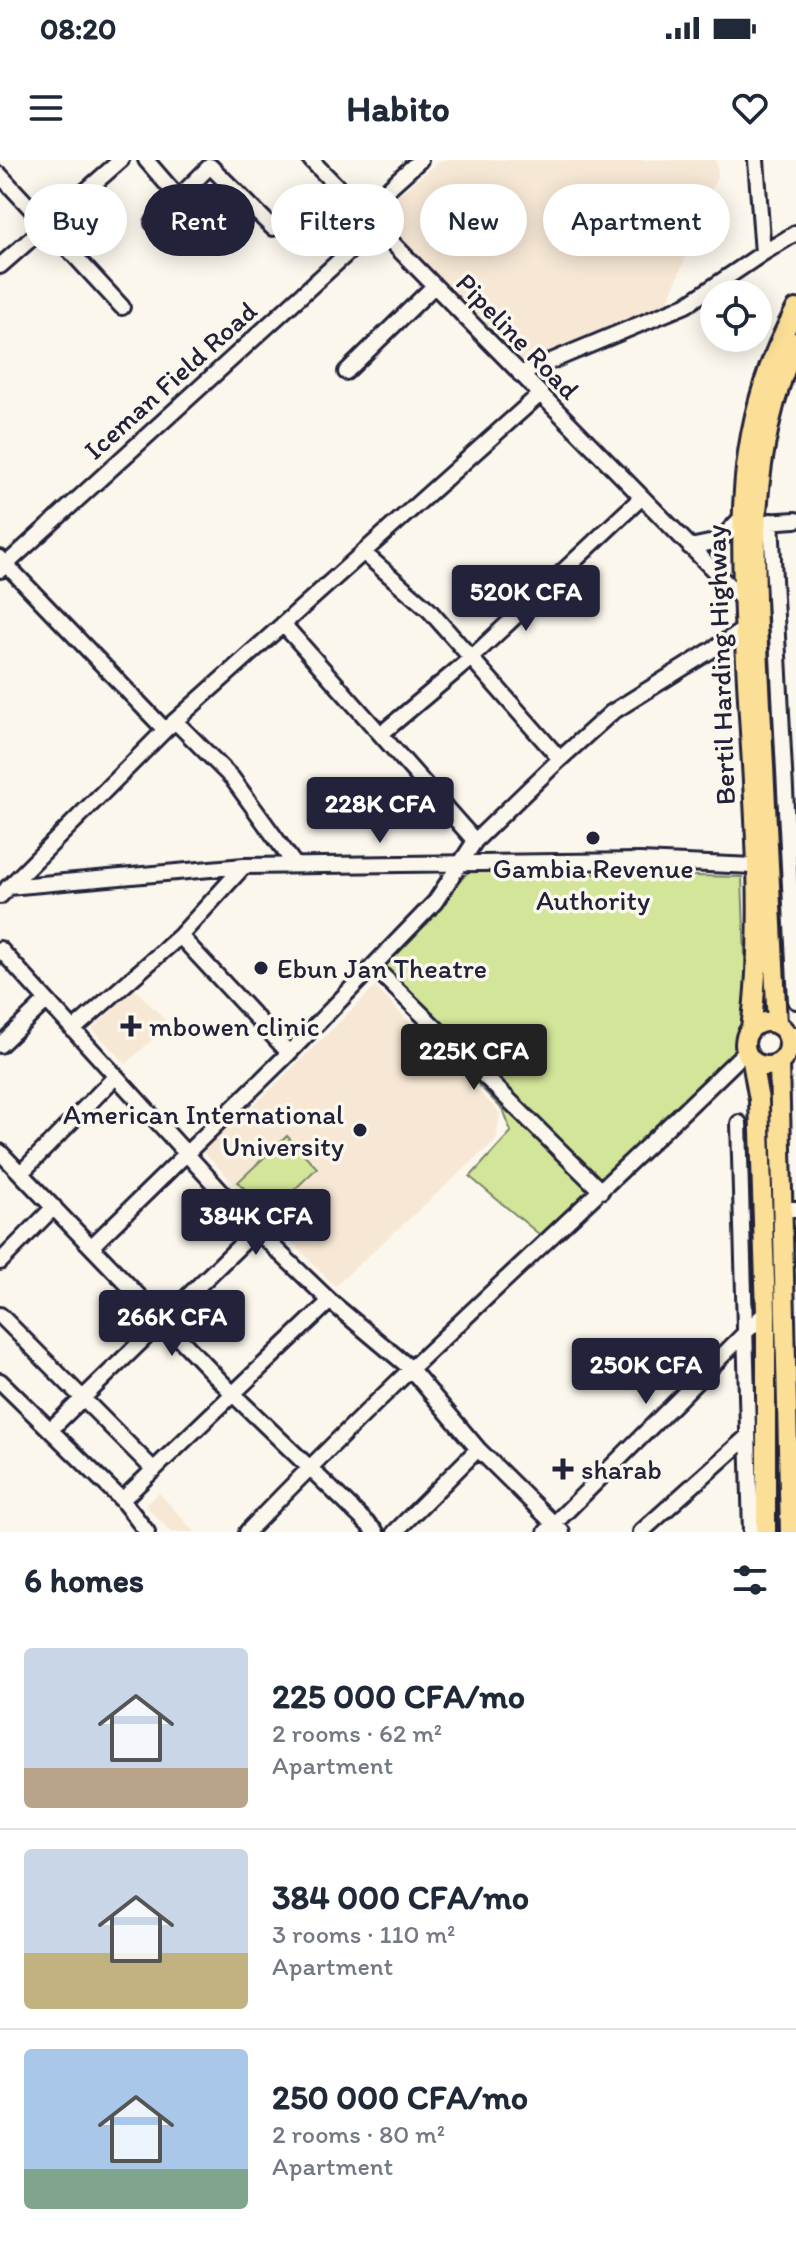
<!DOCTYPE html>
<html lang="en">
<head>
<meta charset="utf-8">
<style>
  :root { --surface:#fff; --page:#f2f2f3; --text:#1f2937; --muted:#747a83; --line:#e0e1e3; --accent:#22223b }
  body { margin:0; font-family:Itim,sans-serif; background:var(--page); color:var(--text); height:100vh; display:flex; flex-direction:column; font-size:30px; white-space:nowrap }
  * { box-sizing:border-box; margin:0 }
  p { font-size:26px; color:var(--muted) }
  .icon { flex:none; width:44px; height:44px; fill:none; stroke:currentColor; stroke-width:2; stroke-linecap:round; stroke-linejoin:round }
  .map { position:relative; height:1372px; overflow:hidden }
  .panel { display:flex; flex-direction:column; background:var(--surface); flex:1 }
  .panel>* { flex:none }
  .top-card { position:absolute; left:24px; top:24px; width:748px; height:72px; display:flex; gap:16px }
  .controls { position:absolute; left:700px; top:120px; display:grid; gap:16px }
  .controls a { display:grid; place-items:center; width:72px; height:72px; border-radius:50%; background:var(--surface); box-shadow:0 4px 20px #0003; font-size:40px }
  .price { position:absolute; translate:-50% -68px; padding:0 18px; border-radius:8px; background:var(--accent); color:#fff; font-size:26px; line-height:52px; filter:drop-shadow(0 2px 4px #0008) }
  .price::after { content:''; position:absolute; left:50%; top:48px; width:24px; height:18px; margin-left:-12px; background:inherit; clip-path:polygon(0 0,100% 0,50% 100%) }
  .price.active { background:#222; color:#fff }
  ul { padding:0; list-style:none }
  li { display:flex; align-items:center; gap:24px; height:200px; padding:0 24px }
  li+li { border-top:2px solid var(--line) }
  li span { display:grid; place-items:center; flex:none; width:224px; height:160px; border-radius:8px; color:#555 }
  li>.icon { margin-inline-start:auto }
  span .icon { width:96px; height:96px; fill:#fffc; stroke-width:1 }
  li b { font-size:34px }
  h2 { display:flex; justify-content:space-between; align-items:center; height:96px; padding:0 24px; font-size:34px }
  .chip { padding:0 28px; border-radius:36px; background:var(--surface); box-shadow:0 4px 20px #0003; font-size:28px; line-height:72px }
  .chip.active { background:var(--accent); color:#fff }
  .status { display:flex; justify-content:space-between; align-items:center; height:56px; padding:0 40px; background:var(--surface); direction:ltr }
  .status svg { height:22px; fill:currentColor }
  header { display:flex; justify-content:space-between; align-items:center; height:104px; padding:0 24px; background:var(--surface); font-size:36px; font-weight:800 }
  .map>svg:first-child { display:block }
  .built { fill:#f7e8d5 }
  .green { fill:#d3e599; stroke:#7a846a; stroke-width:2 }
  .lines { fill:none; stroke-linecap:round; stroke-linejoin:round }
  .minor-casing { stroke:#22223b; stroke-width:20 }
  .major-casing { stroke:#22223b; stroke-width:24 }
  .minor { stroke:#fbf7ec; stroke-width:14 }
  .major { stroke:#fbdf96; stroke-width:18 }
  .poi-dot { fill:#22223b; stroke:#fbf7ec; stroke-width:3 }
  .labels { text-anchor:middle; dominant-baseline:central; stroke-width:7; stroke-linejoin:round; paint-order:stroke }
  .street-label { font-size:28px; fill:#22223b; stroke:#fbf7ec }
  .poi-label { font-size:28px; fill:#22223b; stroke:#fbf7ec; text-anchor:start }
</style>
</head>
<body>
<div class="status"><b>08:20</b><svg viewBox="0 0 49 12"><path d="M0 12V9h3v3zM5 12V6h3v6zM10 12V3h3v9zM15 12V0h3v12zM26 1h20v11H26zM47 4h2v5h-2z"/></svg></div>
<header><svg class="icon" aria-label="menu" viewBox="0 0 24 24"><path d="M4 6h16M4 12h16M4 18h16"/></svg>Habito<svg class="icon" aria-label="heart" viewBox="0 0 24 24"><path d="M12 20l-8-8c-3-5 5-10 8-4 3-6 11-1 8 4z"/></svg></header>
<div class="map">
<svg width="796" height="1372" viewBox="0 0 796 1372">
  <rect width="100%" height="100%" fill="#fbf7ec"/>
  <filter id="ink" filterUnits="userSpaceOnUse"><feTurbulence type="fractalNoise" baseFrequency=".0125" numOctaves="2"/><feDisplacementMap in="SourceGraphic" scale="16" xChannelSelector="R" yChannelSelector="G"/><feConvolveMatrix kernelMatrix="1 2 1 2 8 2 1 2 1" color-interpolation-filters="sRGB"/></filter>
  <g filter="url(#ink)">
    <!-- built -->
    <path class="built" d="M442 0H716L718 14 665 149 521 206 373 54Z
      M375 827 500 953 496 980 335 1126 202 991 265 935Z
      M135 829 169 864 126 904 92 869Z
      M159 1333 195 1372H171L145 1345Z"/>
    <!-- green -->
    <path class="green" d="M469 711 742 717 748 884 540 1075 470 1017 511 972 504 951 373 817Z
      M287 976 317 1008 269 1054 238 1022Z"/>
    <g class="lines">
      <defs>
        <path id="minor" d="M146 0 178 37
          M311 0 743 440
          M0 15 122 147
          M361 53 420 0
          M153 63 210 6 273 68
          M763 93 796 73
          M0 106 121 0
          M346 212 433 127
          M520 214 686 145 763 93 756 0
          M771 361 796 841
          M764 362 796 360
          M690 387 719 381 743 356
          M364 393 429 450 560 599
          M0 398 165 570
          M0 410 375 68
          M283 464 475 681
          M175 561 232 618 295 705
          M381 574 470 499 641 338
          M244 706 180 776 289 893
          M8 727 244 706 640 701 754 706
          M0 736 165 570 539 235
          M0 789 256 1070 330 1141 410 1208 478 1289 562 1372
          M373 806 601 1031
          M73 870 180 776
          M788 878 796 875
          M0 885 45 842
          M739 963 751 1372
          M0 992 234 1235 376 1372
          M21 1013 114 918
          M784 1049H796
          M92 1086 289 893 435 742 475 681 560 599 611 553 745 469
          M0 1102 54 1047
          M0 1155 154 1310
          M0 1221 122 1340 147 1372
          M50 1270 256 1070
          M122 1340 330 1141
          M247 1372C407 1205 581 1053 746 891
          M395 1372 478 1289
          M546 1372 766 1152
          M641 1372 748 1276"/>
        <path id="major" d="M745 884a22 22 0 1 1 44 0a22 22 0 1 1-44 0Z
          M777 864C772 765 767 666 762 566 756 432 741 309 796 182
          M751 869C767 744 750 607 745 480 740 358 735 260 796 149
          M752 901 759 940 766 1152V1372
          M779 903 790 1372"/>
      </defs>
      <!-- minor casing -->
      <use href="#minor" class="minor-casing"/>
      <!-- major casing -->
      <use href="#major" class="major-casing"/>
      <!-- minor -->
      <use href="#minor" class="minor"/>
      <!-- major -->
      <use href="#major" class="major"/>
    </g>
  </g>
  <!-- markers -->
  <g class="poi-dot">
    <circle cx="593" cy="678" r="8"/>
    <circle cx="261" cy="808" r="8"/>
    <path d="M127 854h8v8h8v8h-8v8h-8v-8h-8v-8h8z"/>
    <circle cx="360" cy="970" r="8"/>
    <path d="M559 1297h8v8h8v8h-8v8h-8v-8h-8v-8h8z"/>
  </g>
  <g class="labels">
    <!-- street labels -->
    <g class="street-label">
      <text transform="translate(518 176) rotate(46)">Pipeline Road</text>
      <text transform="translate(170 220) rotate(-42)">Iceman Field Road</text>
      <text transform="translate(720 505) rotate(-92)">Bertil Harding Highway</text>
    </g>
    <!-- poi labels -->
    <g class="poi-label">
      <text x="593" y="708" text-anchor="middle">Gambia Revenue<tspan x="593" dy="32">Authority</tspan></text>
      <text x="277" y="808">Ebun Jan Theatre</text>
      <text x="149" y="866">mbowen clinic</text>
      <text x="344" y="954" text-anchor="end">American International<tspan x="344" dy="32">University</tspan></text>
      <text x="581" y="1309">sharab</text>
    </g>
  </g>
</svg>
<div class="controls">
<a><svg class="icon" aria-label="locate" viewBox="0 0 24 24"><circle cx="12" cy="12" r="6"/><path d="M12 2v4M12 18v4M2 12h4M18 12h4"/></svg></a>
</div>
<b class="price" style="left:526px;top:473px">520K CFA</b>
<b class="price" style="left:380px;top:685px">228K CFA</b>
<b class="price active" style="left:474px;top:932px">225K CFA</b>
<b class="price" style="left:256px;top:1097px">384K CFA</b>
<b class="price" style="left:172px;top:1198px">266K CFA</b>
<b class="price" style="left:646px;top:1246px">250K CFA</b>
<div class="top-card">
<a class="chip">Buy</a>
<a class="chip active">Rent</a>
<a class="chip">Filters</a>
<a class="chip">New</a>
<a class="chip">Apartment</a>
</div>
</div>
<section class="panel">
<h2>6 homes<svg class="icon" aria-label="filters" viewBox="0 0 24 24"><path d="M4 7h16M4 17h16"/><circle cx="9" cy="7" r="2"/><circle cx="15" cy="17" r="2"/></svg></h2>
<ul>
<li><span style="background:linear-gradient(#c9d6e8 75%,#b9a48a 0)"><svg class="icon" aria-label="home" viewBox="0 0 24 24"><path d="M3 11l9-7 9 7M6 9v11h12V9"/></svg></span><div><b>225 000 CFA/mo</b><p>2 rooms · 62 m²</p><p>Apartment</p></div></li>
<li><span style="background:linear-gradient(#c9d6e8 65%,#c2b280 0)"><svg class="icon" aria-label="home" viewBox="0 0 24 24"><path d="M3 11l9-7 9 7M6 9v11h12V9"/></svg></span><div><b>384 000 CFA/mo</b><p>3 rooms · 110 m²</p><p>Apartment</p></div></li>
<li><span style="background:linear-gradient(#a9c7e8 75%,#7fa58c 0)"><svg class="icon" aria-label="home" viewBox="0 0 24 24"><path d="M3 11l9-7 9 7M6 9v11h12V9"/></svg></span><div><b>250 000 CFA/mo</b><p>2 rooms · 80 m²</p><p>Apartment</p></div></li>
</ul>
</section>
</body>
</html>
